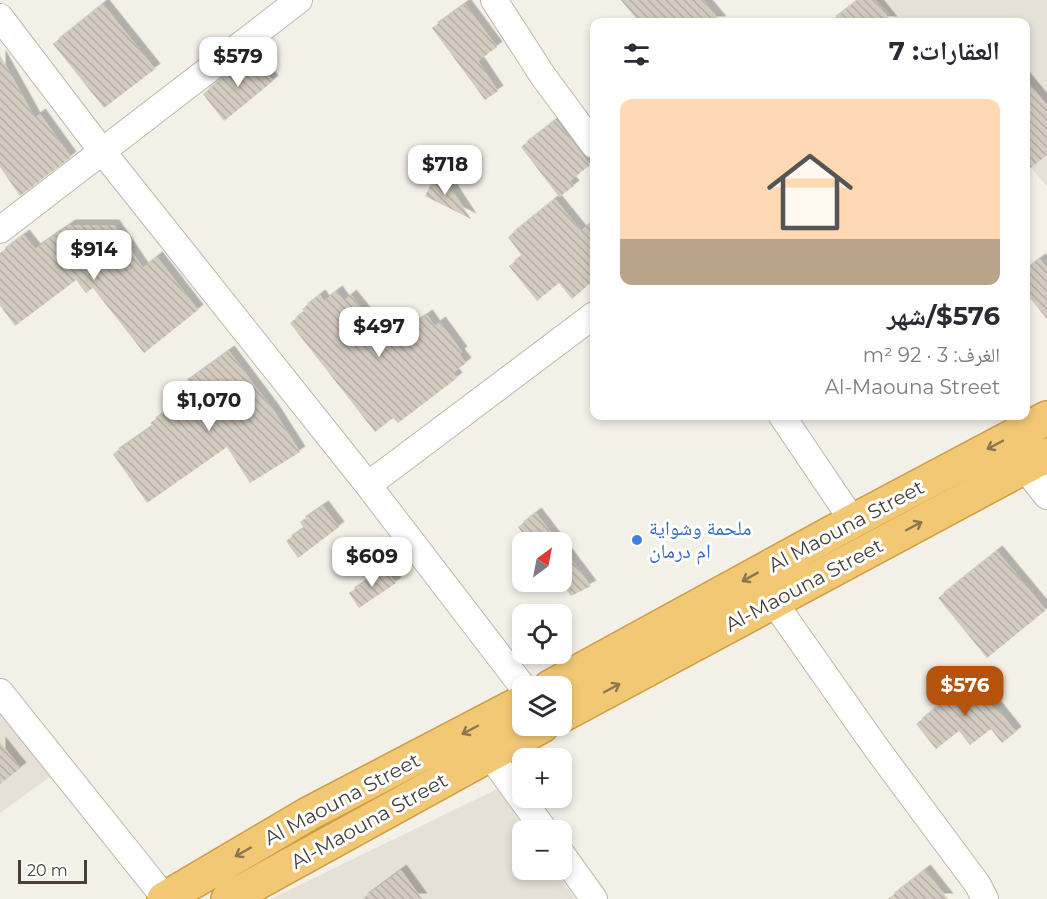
<!DOCTYPE html>
<html lang="ar">
<head>
<meta charset="utf-8">
<style>
  :root { --surface:#fff; --page:#f7f7f7; --text:#2b2b33; --muted:#7c7c81; --accent:#b45309 }
  body { margin:0; font-family:Montserrat,"Noto Naskh Arabic",sans-serif; background:var(--page); color:var(--text); direction:rtl; height:100vh; display:flex; flex-direction:column; font-size:22px; white-space:nowrap }
  * { box-sizing:border-box; margin:0 }
  p { font-size:20px; color:var(--muted) }
  .icon { flex:none; width:33px; height:33px; fill:none; stroke:currentColor; stroke-width:2; stroke-linecap:round; stroke-linejoin:round }
  .map { position:relative; flex:1; overflow:hidden; direction:ltr }
  .details { position:absolute; left:590px; top:18px; width:440px; height:402px; display:flex; flex-direction:column; background:var(--surface); border-radius:12px; box-shadow:0 3px 9px #0003; direction:rtl }
  .details>* { flex:none }
  .needle { width:39px; rotate:32deg }
  .controls { position:absolute; left:512px; top:532px; display:grid; gap:12px }
  .controls a { display:grid; place-items:center; width:60px; height:60px; border-radius:12px; background:var(--surface); box-shadow:0 3px 9px #0003; font-size:30px }
  .scale { position:absolute; left:18px; bottom:15px; width:69px; box-sizing:border-box; padding-left:6px; border:3px solid #464038; border-top:0; font-size:16px; line-height:21px; white-space:nowrap; color:#464038; -webkit-text-stroke:4px #fff; paint-order:stroke }
  .price { position:absolute; translate:-50% -51px; padding:0 14px; border-radius:12px; background:#fff; color:#222; font-size:20px; line-height:39px; filter:drop-shadow(0 2px 3px #0008) }
  .price::after { content:''; position:absolute; left:50%; top:36px; width:18px; height:14px; margin-left:-9px; background:inherit; clip-path:polygon(0 0,100% 0,50% 100%) }
  .price.current { background:var(--accent); color:#fff }
  ul { padding:0; list-style:none }
  li { display:grid; align-content:center; gap:12px; height:318px; padding:0 30px }
  li span { display:grid; place-items:center; height:186px; border-radius:12px; color:#555 }
  li>.icon { margin-inline-start:auto }
  span .icon { width:108px; height:108px; fill:#fffc; stroke-width:1 }
  li b { font-size:26px }
  h2 { display:flex; justify-content:space-between; align-items:center; height:72px; padding:0 30px; font-size:26px }
  .map>svg:first-child { display:block }
  .residential { fill:#e6e1d7 }
  .building { fill:url(#building-back-hatch); filter:url(#shadow) }
  .lines { fill:none; stroke-linecap:round; stroke-linejoin:round }
  .minor-casing { stroke:#bdb7ac; stroke-width:28 }
  .highway-casing { stroke:#d09d45; stroke-width:36 }
  .minor { stroke:#fff; stroke-width:26 }
  .highway { stroke:#f2c875; stroke-width:33 }
  .oneway { stroke:#8b7650 }
  .shop-dot { fill:#3f7fe0; stroke:#fff; stroke-width:2 }
  .labels { text-anchor:middle; dominant-baseline:central; stroke-width:6; stroke-linejoin:round; paint-order:stroke }
  .street-label { font-size:20px; fill:#464038; stroke:#fff }
  .shop-label { font-size:20px; fill:#366cbe; stroke:#fff; text-anchor:start }
</style>
</head>
<body>
<div class="map">
<svg width="1047" height="899" viewBox="0 0 1047 899">
  <defs>
    <pattern id="building-back-hatch" width="6" height="6" patternUnits="userSpaceOnUse" patternTransform="scale(1.5)"><rect width="6" height="6" fill="#d3cbbf"/><path d="M-1 5l2 2M0 0l6 6M5-1l2 2" fill="none" stroke="#b6afa5"/></pattern>
    <filter id="shadow"><feDropShadow dx="5.5" dy="-5.5" stdDeviation="0" flood-color="#0004"/></filter>
  </defs>
  <rect width="100%" height="100%" fill="#f3f0e8"/>
  <!-- residential -->
  <path class="residential" d="M877 0H1047V186L1025 161 1024 22H898Z
    M0 715 51 776 0 813Z
    M497 789 527 831H522V870H555L575 899H271Z"/>
  <!-- building -->
  <path class="building" d="M621 0H703L721 22H639Z
    M858 0H874L892 22H830Z
    M103 4 155 69 104 108 53 44Z
    M465 4 497 47 478 61 498 91 485 100 432 28Z
    M0 55 35 118 40 114 71 157 20 196 0 167Z
    M252 55 273 81 224 121 203 94Z
    M1024 77 1047 105V155L1024 173Z
    M556 120 590 165 570 181 574 186 559 197 521 147Z
    M435 176 447 182 471 219 425 196Z
    M555 199 581 231 594 220V280L572 299 559 283 537 301 509 266 522 256 508 237Z
    M70 225H114L143 268 157 257 198 310 144 353 93 288 86 293 76 280 15 326 0 305V253L24 235 35 249Z
    M1040 259 1047 268V319L1024 291V271Z
    M337 291 344 301 351 295 387 340 412 321 414 324 427 315 435 326 440 322 462 352 459 354 466 363 453 373 457 378 398 423 393 418 375 432 290 323 304 312 302 309 320 295 324 301Z
    M229 351 274 411 300 452 250 483 227 447 147 503 113 454 153 426 150 423 189 395 182 385Z
    M323 506 339 527 298 558 286 541 304 528 300 522Z
    M536 513 559 543H530L518 527Z
    M561 546 591 586 571 596 561 583Z
    M997 551 1046 610 987 658 938 598Z
    M385 568 396 583 359 608 349 593Z
    M972 676 1016 732 1002 743 991 729 970 745 959 731 936 749 916 724 947 699 945 696Z
    M0 742 21 768 0 784Z
    M401 870 422 899H362Z
    M925 870 948 899H888Z"/>
  <g class="lines">
    <defs>
      <path id="minor" d="M494 0 543 76 594 145
        M0 17 102 151 368 485 523 687
        M0 230 299 0
        M782 416 853 521
        M1024 467 1047 496
        M368 485 594 315
        M773 601 877 749 978 885 985 899
        M0 692 165 898
        M489 754 545 831
        M561 853 594 899"/>
      <path id="highway" d="M550 687 853 521 1047 418
        M561 716 1047 455
        M164 899 308 814 522 702
        M228 899 542 726"/>
    </defs>
    <!-- minor casing -->
    <use href="#minor" class="minor-casing"/>
    <!-- highway casing -->
    <use href="#highway" class="highway-casing"/>
    <!-- minor -->
    <use href="#minor" class="minor"/>
    <!-- highway -->
    <use href="#highway" class="highway"/>
  </g>
  <!-- one-way arrows -->
  <defs><path id="oneway-shaft" d="M-6 0H5M1.5-3L5.5 0L1.5 3" fill="none" stroke-width="1.6" stroke-linecap="round" stroke-linejoin="round" transform="scale(1.5)"/></defs>
  <g class="oneway">
    <use href="#oneway-shaft" transform="translate(995 445) rotate(152)"/>
    <use href="#oneway-shaft" transform="translate(914 526) rotate(-28)"/>
    <use href="#oneway-shaft" transform="translate(750 577) rotate(151)"/>
    <use href="#oneway-shaft" transform="translate(612 688) rotate(-28)"/>
    <use href="#oneway-shaft" transform="translate(470 730) rotate(152)"/>
    <use href="#oneway-shaft" transform="translate(243 852) rotate(150)"/>
  </g>
  <!-- markers -->
  <circle class="shop-dot" cx="637" cy="540" r="6"/>
  <g class="labels">
    <!-- street labels -->
    <g class="street-label">
      <text transform="translate(846 526) rotate(-28)">Al Maouna Street</text>
      <text transform="translate(804 585) rotate(-28)">Al-Maouna Street</text>
      <text transform="translate(342 799) rotate(-28)">Al Maouna Street</text>
      <text transform="translate(369 821) rotate(-29)">Al-Maouna Street</text>
    </g>
    <!-- shop labels -->
    <g class="shop-label">
      <text x="649" y="528">ملحمة وشواية<tspan x="649" dy="23">ام درمان</tspan></text>
    </g>
  </g>
</svg>
<div class="controls">
<a><svg class="needle" viewBox="-14 -14 28 28"><path d="M0-13l5 13h-10z" fill="#e53935"/><path d="M0 13l5-13h-10z" fill="#7c7c81"/></svg></a>
<a><svg class="icon" aria-label="locate" viewBox="0 0 24 24"><circle cx="12" cy="12" r="6"/><path d="M12 2v4M12 18v4M2 12h4M18 12h4"/></svg></a>
<a><svg class="icon" aria-label="layers" viewBox="0 0 24 24"><path d="M12 4l9 5-9 5-9-5zM3 14l9 5 9-5"/></svg></a>
<a>+</a>
<a>−</a>
</div>
<div class="scale">20 m</div>
<b class="price" style="left:238px;top:88px">$579</b>
<b class="price" style="left:445px;top:196px">$718</b>
<b class="price" style="left:94px;top:281px">$914</b>
<b class="price" style="left:379px;top:358px">$497</b>
<b class="price" style="left:209px;top:432px">$1,070</b>
<b class="price" style="left:372px;top:588px">$609</b>
<b class="price current" style="left:965px;top:717px">$576</b>
<section class="details">
<h2>العقارات: 7<svg class="icon" aria-label="filters" viewBox="0 0 24 24"><path d="M4 7h16M4 17h16"/><circle cx="9" cy="7" r="2"/><circle cx="15" cy="17" r="2"/></svg></h2>
<ul>
<li><span style="background:linear-gradient(#ffd9b3 75%,#b9a48a 0)"><svg class="icon" aria-label="home" viewBox="0 0 24 24"><path d="M3 11l9-7 9 7M6 9v11h12V9"/></svg></span><div><b>$576/شهر</b><p>الغرف: 3 · 92 m²</p><p>Al-Maouna Street</p></div></li>
</ul>
</section>
</div>
</body>
</html>
